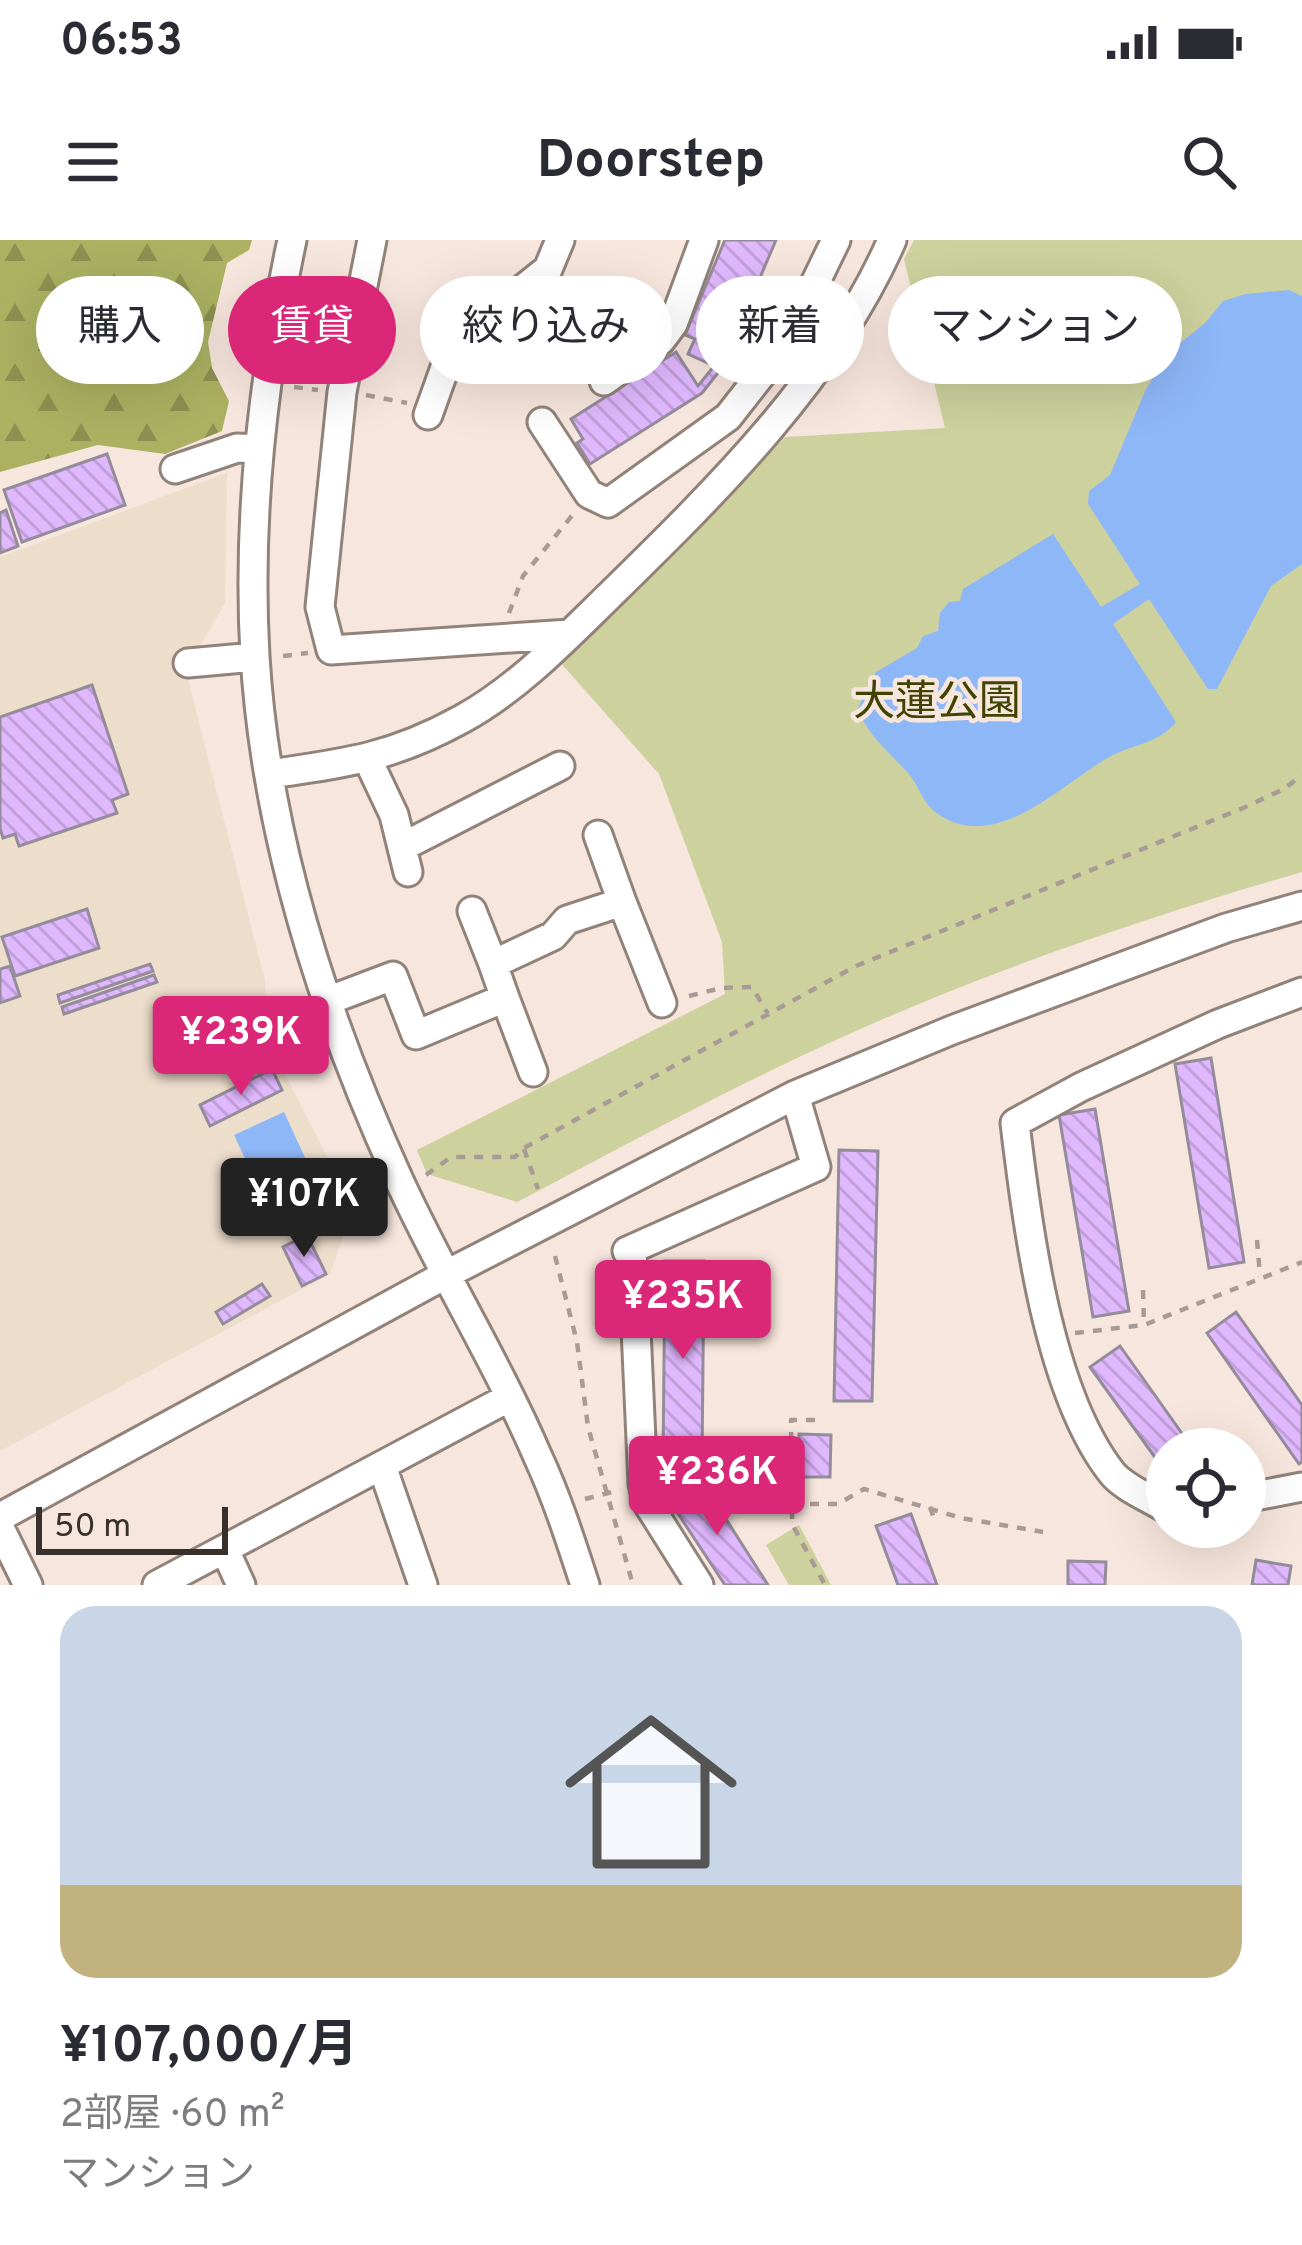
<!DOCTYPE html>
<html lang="ja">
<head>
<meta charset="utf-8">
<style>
  :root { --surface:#fff; --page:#f7f7f7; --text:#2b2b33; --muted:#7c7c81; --accent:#db2777 }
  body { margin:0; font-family:Overpass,"Noto Sans JP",sans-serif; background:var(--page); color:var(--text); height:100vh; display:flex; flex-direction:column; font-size:45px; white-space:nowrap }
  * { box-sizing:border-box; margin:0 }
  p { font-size:39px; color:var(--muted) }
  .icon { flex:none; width:66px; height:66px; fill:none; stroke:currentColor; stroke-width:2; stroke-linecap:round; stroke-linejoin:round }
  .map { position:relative; height:1345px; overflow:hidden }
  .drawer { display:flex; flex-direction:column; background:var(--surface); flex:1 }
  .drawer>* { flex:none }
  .guide { position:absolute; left:36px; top:36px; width:1230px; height:108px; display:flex; gap:24px }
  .tools { position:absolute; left:1146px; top:1188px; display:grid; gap:24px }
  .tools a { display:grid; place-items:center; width:120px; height:120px; border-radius:50%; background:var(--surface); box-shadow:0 12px 48px #0002; font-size:60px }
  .scale { position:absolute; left:36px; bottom:30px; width:192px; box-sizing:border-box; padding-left:12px; border:6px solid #37302d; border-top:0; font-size:33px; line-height:42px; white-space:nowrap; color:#37302d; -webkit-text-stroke:9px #f7e6dd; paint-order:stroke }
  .price { position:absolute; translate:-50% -102px; padding:0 27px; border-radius:12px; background:var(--accent); color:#fff; font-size:39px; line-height:78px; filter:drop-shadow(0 3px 6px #0008) }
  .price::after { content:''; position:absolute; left:50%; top:72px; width:36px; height:27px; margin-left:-18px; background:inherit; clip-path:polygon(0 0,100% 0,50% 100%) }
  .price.current { background:#222; color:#fff }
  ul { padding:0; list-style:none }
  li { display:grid; align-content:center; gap:24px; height:636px; padding:0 60px }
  li span { display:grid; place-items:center; height:372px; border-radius:36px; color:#555 }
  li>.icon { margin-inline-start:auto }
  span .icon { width:216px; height:216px; fill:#fffc; stroke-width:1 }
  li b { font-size:51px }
  .tag { padding:0 42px; border-radius:54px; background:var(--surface); box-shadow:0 12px 48px #0002; font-size:42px; line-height:108px }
  .tag.current { background:var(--accent); color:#fff }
  .status { display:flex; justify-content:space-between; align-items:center; height:84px; padding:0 60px; background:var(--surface); direction:ltr }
  .status svg { height:33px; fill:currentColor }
  header { display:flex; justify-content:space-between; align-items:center; height:156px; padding:0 60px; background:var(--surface); font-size:54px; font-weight:700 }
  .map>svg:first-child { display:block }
  .education { fill:#edddcb }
  .forest { fill:url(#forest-firs) }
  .park { fill:#ccd19d }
  .water { fill:#8eb7f8 }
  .building { fill:url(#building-back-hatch); stroke:#948c9b; stroke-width:3 }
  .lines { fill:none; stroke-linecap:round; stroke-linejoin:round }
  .minor-casing { stroke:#92837a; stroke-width:33 }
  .path { stroke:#a89b95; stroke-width:4.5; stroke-dasharray:9 9; stroke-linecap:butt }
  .minor { stroke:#fff; stroke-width:27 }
  .labels { text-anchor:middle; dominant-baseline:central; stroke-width:9; stroke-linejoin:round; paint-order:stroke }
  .park-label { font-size:42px; fill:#404302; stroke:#f7e6dd }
</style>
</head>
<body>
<div class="status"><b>06:53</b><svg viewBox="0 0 49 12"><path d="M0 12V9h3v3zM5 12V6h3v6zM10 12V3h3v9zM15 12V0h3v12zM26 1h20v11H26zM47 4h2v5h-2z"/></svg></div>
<header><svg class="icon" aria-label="menu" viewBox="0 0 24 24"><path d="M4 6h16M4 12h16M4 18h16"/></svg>Doorstep<svg class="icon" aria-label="search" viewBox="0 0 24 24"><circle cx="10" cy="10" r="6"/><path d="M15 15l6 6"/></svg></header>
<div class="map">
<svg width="1302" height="1345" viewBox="0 0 1302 1345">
  <defs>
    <pattern id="forest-firs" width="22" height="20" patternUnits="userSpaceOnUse" patternTransform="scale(3)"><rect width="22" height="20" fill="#abb161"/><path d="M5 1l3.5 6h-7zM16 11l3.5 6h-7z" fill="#8c9050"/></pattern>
    <pattern id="building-back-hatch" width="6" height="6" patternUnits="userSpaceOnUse" patternTransform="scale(3)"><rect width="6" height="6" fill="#e0b8fe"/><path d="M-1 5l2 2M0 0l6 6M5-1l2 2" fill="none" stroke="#c19eda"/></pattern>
  </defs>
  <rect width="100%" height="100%" fill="#f7e6dd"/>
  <!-- education -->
  <path class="education" d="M227 233 225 363 199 408 188 411 189 443 265 741 268 801 353 968 330 1034 0 1211V317Z"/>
  <!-- forest -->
  <path class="forest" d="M0 0H252L249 10 227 23 208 102 212 128 229 161 222 191 165 214 98 205 0 232Z"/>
  <!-- park -->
  <path class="park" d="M914 0H1302V632C1122 684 939 748 770 831 685 872 601 918 517 962L427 934 417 910 725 754 722 702 659 534 559 421 636 352 785 197 945 188 904 19Z
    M799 1285 831 1345H789L766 1305Z"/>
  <!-- water -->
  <path class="water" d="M1289 50 1302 56V324L1271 346 1217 449H1208L1149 359 1113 384 1176 482C1158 504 1134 504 1111 516 1061 543 996 617 935 572 924 564 918 545 909 534 890 512 867 496 858 468L876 432 917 408 923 396 938 391 940 373 949 362 960 361 963 349 1053 294 1101 367 1140 344 1088 264 1089 251 1110 235 1146 149 1169 112 1205 83 1223 61 1246 54Z
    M284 872 324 959 275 982 234 895Z"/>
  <!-- building -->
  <path class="building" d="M725 0H776L721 129 688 114 695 99 685 95Z
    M676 112 698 146 714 126 721 129 702 153 590 224 577 203 583 199 571 179Z
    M107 214 125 265 22 302 4 250Z
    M6 270 18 306 0 313V273Z
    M92 445 128 554 112 560 117 573 19 606 15 594 3 598 0 588V477Z
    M87 669 99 708 15 736 2 697Z
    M150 724 153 731 60 763 58 755Z
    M10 726 20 756 0 763V729Z
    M154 735 157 742 64 774 62 767Z
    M1211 818 1244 1022 1209 1028 1175 824Z
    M272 829 282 850 210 886 200 865Z
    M1095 869 1129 1071 1093 1077 1059 875Z
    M839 910 878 911 872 1161H834Z
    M307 995 326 1034 302 1046 283 1007Z
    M665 1021H704L702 1224H663Z
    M262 1044 270 1056 223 1084 216 1072Z
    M1236 1072 1302 1165V1222L1299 1224 1207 1093Z
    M1120 1106 1193 1209H1167V1234L1090 1127Z
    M799 1194 831 1195 830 1237H798Z
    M703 1243 768 1345H725L671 1263Z
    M911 1274 937 1345H898L876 1286Z
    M1256 1320 1291 1326 1288 1345H1252Z
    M1068 1321 1106 1322 1105 1345H1068Z"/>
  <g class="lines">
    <defs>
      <path id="minor" d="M292 0C263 136 247 277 255 416 266 598 324 776 399 940 442 1034 497 1122 538 1217 557 1258 571 1302 585 1345
        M372 0 342 152 320 367 331 410 570 394
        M801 112 786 103 836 0
        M604 141 661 100 673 84 704 0
        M428 175 453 105 548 29 560 0
        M542 182 589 254 608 263 728 177 786 103
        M175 229 237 208 259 209
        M188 423 255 417
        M368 520 394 575 408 632
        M270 534C347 523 393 517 462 479 517 449 565 399 609 356 715 252 832 138 892 0
        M598 595 622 662
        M402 607 560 526
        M472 671 493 724
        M505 758 533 832
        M327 761 393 736 416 795 505 758 493 724 553 696 567 680 622 662 662 763
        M382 1226 423 1345
        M1245 1258 1302 1247
        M1167 1269C1150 1258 1124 1248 1112 1233 1048 1152 1027 985 1015 883L1081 847 1218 784 1302 752
        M0 1277 447 1034 795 855 952 790 1226 688 1302 666
        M0 1288 28 1345
        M225 1310 241 1345
        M157 1345 510 1157
        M699 1345 648 1264 643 1244 633 1022 627 1011 816 927 795 855"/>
    </defs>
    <!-- minor casing -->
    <use href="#minor" class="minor-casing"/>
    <!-- path -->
    <path class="path" d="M294 147 318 150
      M366 155 407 163
      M509 373 523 336 574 273
      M283 416 308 413
      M689 756 721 748 752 747 768 774
      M524 909 538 949
      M426 935 451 917H515L524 908 856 726 1243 568 1284 549 1302 535
      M1257 1000 1260 1036
      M555 1016 577 1102 588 1187 633 1345
      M1143 1050 1144 1085
      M1075 1093 1144 1085 1302 1022
      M585 1259 620 1250
      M792 1264H838L864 1249 961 1278 1043 1292
      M930 1267 936 1284
      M753 1270H792L791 1180H816
      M792 1270V1284L825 1345"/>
    <!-- minor -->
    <use href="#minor" class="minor"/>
  </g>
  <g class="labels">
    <!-- park labels -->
    <g class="park-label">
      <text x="937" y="464">大蓮公園</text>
    </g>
  </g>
</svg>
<div class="tools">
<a><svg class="icon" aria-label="locate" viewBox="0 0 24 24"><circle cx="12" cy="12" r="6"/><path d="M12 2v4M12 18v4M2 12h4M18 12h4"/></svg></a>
</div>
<div class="scale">50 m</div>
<b class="price" style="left:241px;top:858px">¥239K</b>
<b class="price current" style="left:304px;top:1020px">¥107K</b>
<b class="price" style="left:683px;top:1122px">¥235K</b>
<b class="price" style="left:717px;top:1298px">¥236K</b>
<div class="guide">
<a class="tag">購入</a>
<a class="tag current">賃貸</a>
<a class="tag">絞り込み</a>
<a class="tag">新着</a>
<a class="tag">マンション</a>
</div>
</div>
<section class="drawer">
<ul>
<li><span style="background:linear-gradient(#c9d6e8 75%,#c2b280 0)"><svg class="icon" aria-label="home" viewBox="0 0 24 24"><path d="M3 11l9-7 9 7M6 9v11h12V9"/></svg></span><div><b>¥107,000/月</b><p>2部屋 · 60 m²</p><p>マンション</p></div></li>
</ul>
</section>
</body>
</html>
